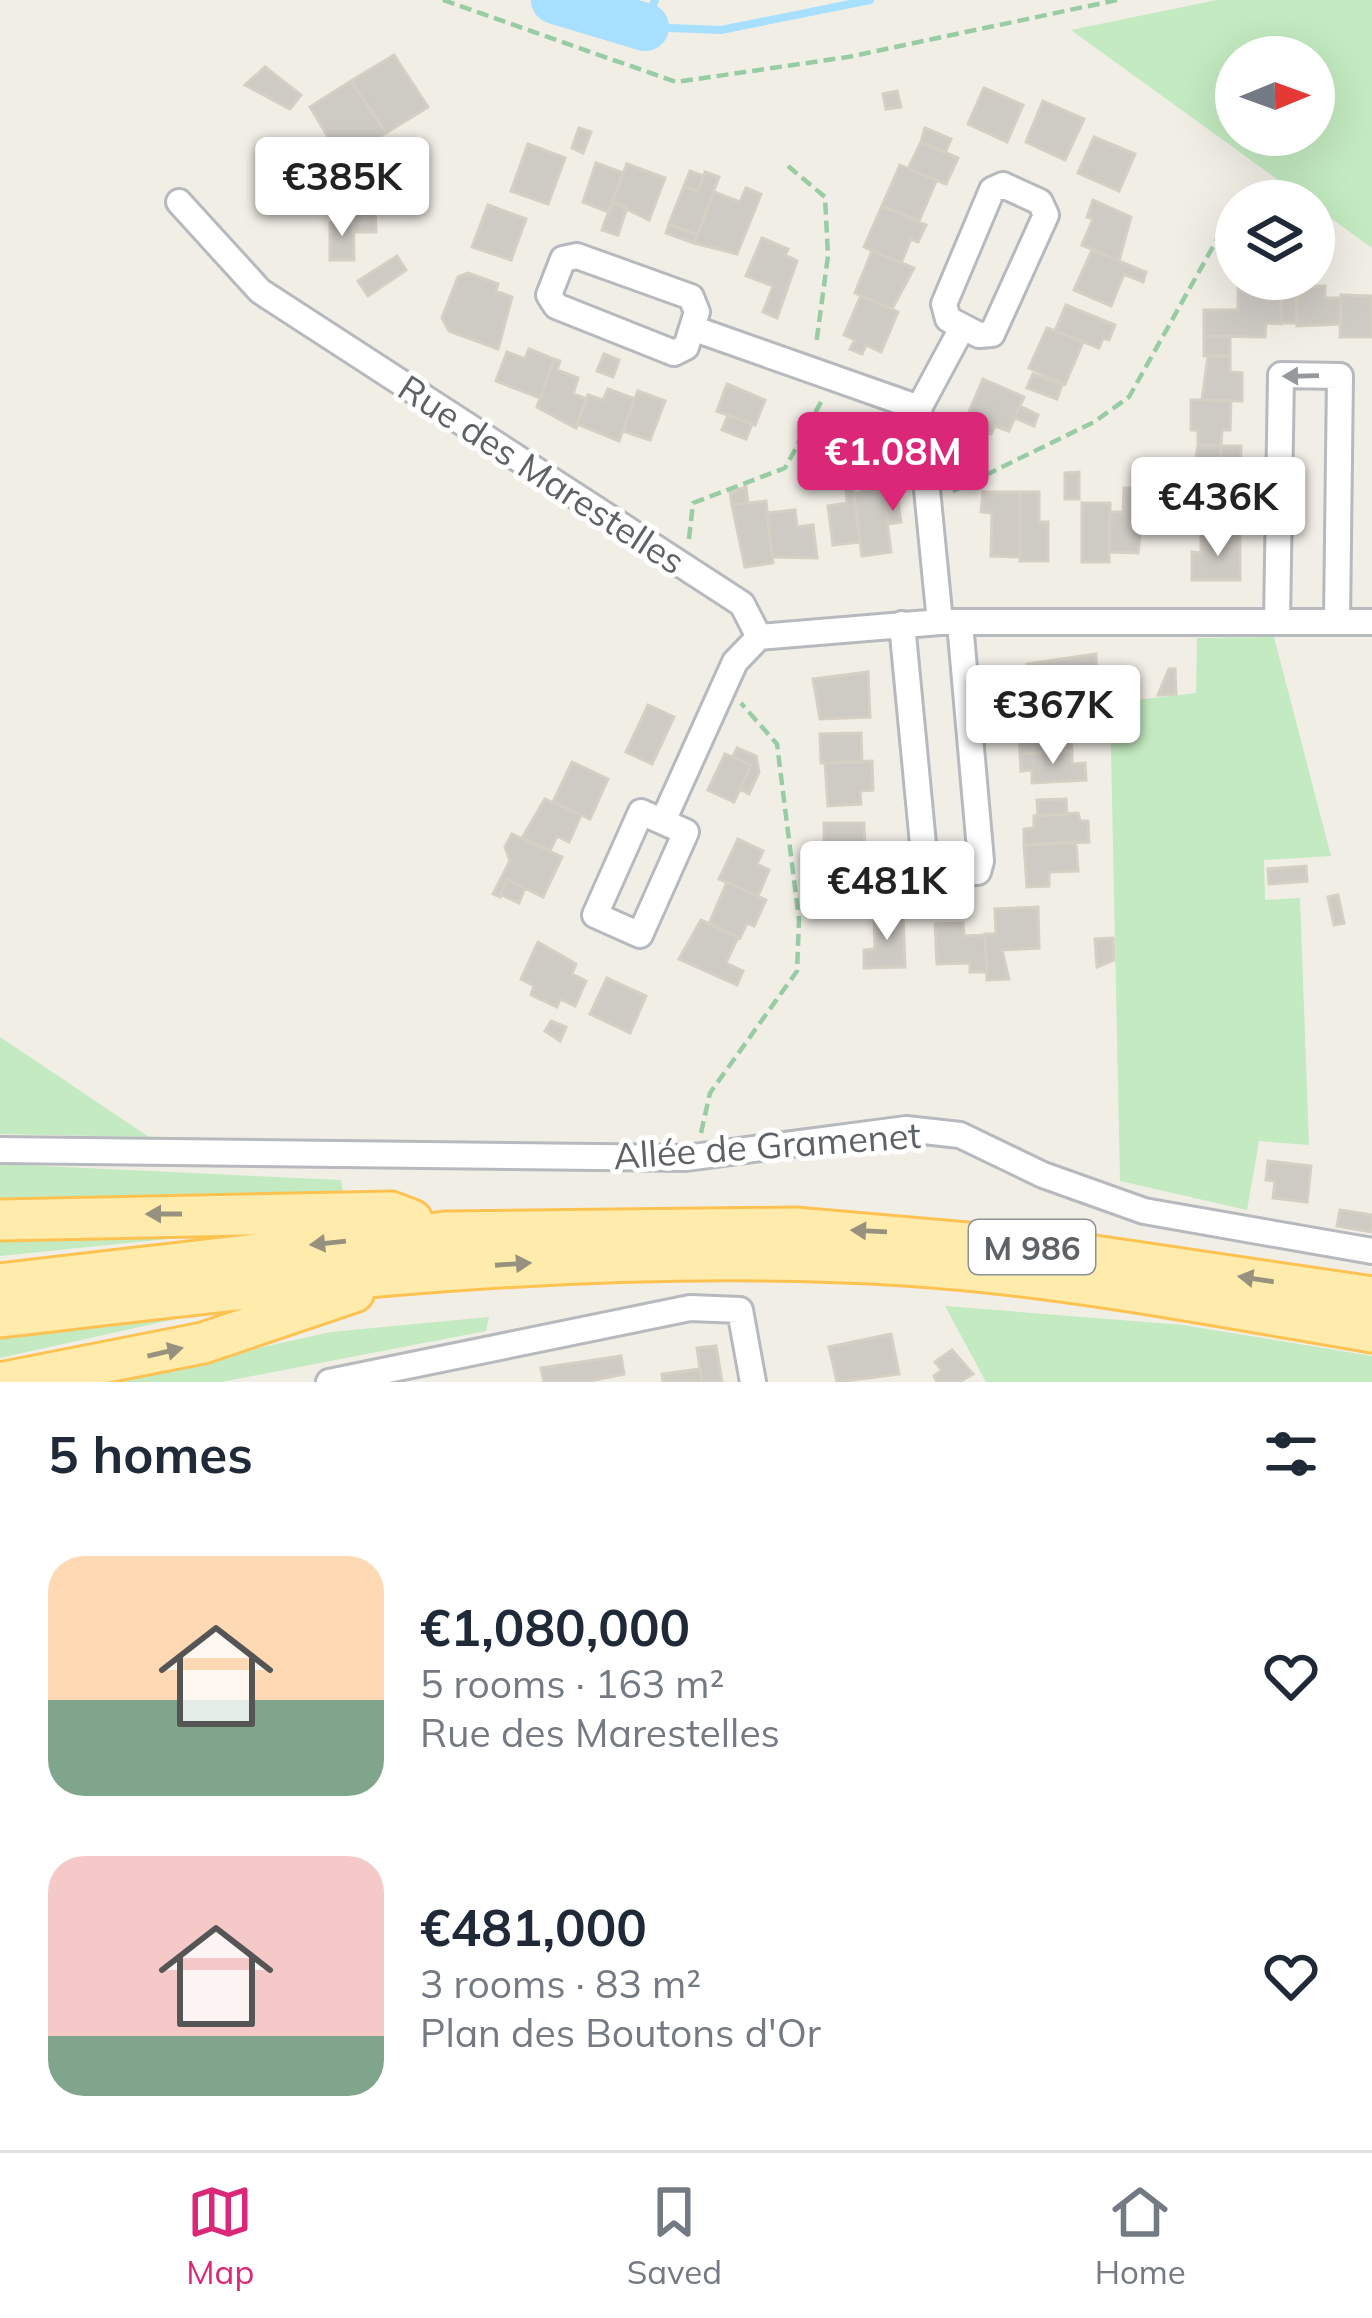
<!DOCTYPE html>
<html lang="en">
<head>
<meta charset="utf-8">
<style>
  :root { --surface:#fff; --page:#f2f2f3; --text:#1f2937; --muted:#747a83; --line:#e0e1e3; --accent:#db2777 }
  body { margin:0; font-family:Mulish,sans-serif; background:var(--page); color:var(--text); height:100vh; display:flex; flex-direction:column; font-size:45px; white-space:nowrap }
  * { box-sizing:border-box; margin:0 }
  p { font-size:39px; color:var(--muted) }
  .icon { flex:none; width:66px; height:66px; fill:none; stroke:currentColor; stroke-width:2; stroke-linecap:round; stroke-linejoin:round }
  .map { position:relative; height:1382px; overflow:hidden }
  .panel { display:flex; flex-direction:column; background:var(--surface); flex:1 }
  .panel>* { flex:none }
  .needle { width:78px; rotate:89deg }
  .controls { position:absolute; left:1215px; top:36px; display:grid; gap:24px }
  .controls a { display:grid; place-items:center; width:120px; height:120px; border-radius:50%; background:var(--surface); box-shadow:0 12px 48px #0002; font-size:60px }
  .price { position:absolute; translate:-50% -102px; padding:0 27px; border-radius:12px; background:#fff; color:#222; font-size:39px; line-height:78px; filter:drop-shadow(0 3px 6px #0008) }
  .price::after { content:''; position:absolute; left:50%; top:72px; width:36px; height:27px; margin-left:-18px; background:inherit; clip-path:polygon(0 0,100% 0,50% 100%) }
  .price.current { background:var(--accent); color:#fff }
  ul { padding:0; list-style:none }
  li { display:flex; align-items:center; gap:36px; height:300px; padding:0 48px }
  li span { display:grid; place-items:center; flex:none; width:336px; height:240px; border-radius:36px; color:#555 }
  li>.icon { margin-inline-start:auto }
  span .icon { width:144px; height:144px; fill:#fffc; stroke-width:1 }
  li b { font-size:51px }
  h2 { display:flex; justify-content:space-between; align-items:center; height:144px; padding:0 48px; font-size:51px }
  .dock { display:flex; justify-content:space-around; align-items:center; height:168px; border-top:3px solid var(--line); background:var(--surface); font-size:33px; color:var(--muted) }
  .dock a { display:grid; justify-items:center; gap:6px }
  .dock .current { color:var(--accent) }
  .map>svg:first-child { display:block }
  .green { fill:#c3eac0; fill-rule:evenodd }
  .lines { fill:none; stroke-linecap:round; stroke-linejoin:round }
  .stream { stroke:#a7dfff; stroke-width:8 }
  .river { stroke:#a7dfff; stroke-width:48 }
  .building { fill:#cecac4; stroke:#d6cfc3; stroke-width:3 }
  .minor-casing { stroke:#b6b9bd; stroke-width:30 }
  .primary-casing { stroke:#fec251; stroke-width:45 }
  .path { stroke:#98cca3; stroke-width:4.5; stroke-dasharray:12 6; stroke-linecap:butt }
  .minor { stroke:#fff; stroke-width:24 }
  .primary { stroke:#ffecac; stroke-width:39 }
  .oneway { fill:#96999c }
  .oneway2 { fill:#96927f }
  .labels { text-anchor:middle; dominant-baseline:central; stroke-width:10; stroke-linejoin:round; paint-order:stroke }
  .shield { fill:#fff; stroke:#8e9195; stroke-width:3 }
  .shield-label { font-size:33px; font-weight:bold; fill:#5d6267 }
  .street-label { font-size:36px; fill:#5d6267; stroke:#fff }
</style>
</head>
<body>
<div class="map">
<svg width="1372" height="1382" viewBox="0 0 1372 1382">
  <rect width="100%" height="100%" fill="#f1eee6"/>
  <!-- green -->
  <path class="green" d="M1217 0H1372V248L1071 30ZM1236 57H1314V135H1236Z
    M1274 637 1331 856 1264 860 1265 900 1300 898 1309 1145 1259 1141 1247 1210 1120 1181 1110 703 1196 693 1197 638Z
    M0 1037 149 1137 0 1134Z
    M0 1164 341 1180 343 1192 0 1200Z
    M226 1233 0 1256V1240Z
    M945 1306 1183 1325 1372 1356V1382H986Z
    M207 1312 0 1358V1339Z
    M489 1317 486 1331 221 1382H106L331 1332Z"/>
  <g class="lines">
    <!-- stream -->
    <path class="stream" d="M655 0 645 27 721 30 870 0"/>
    <!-- river -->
    <path class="river" d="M555 0 645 27"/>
  </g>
  <!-- building -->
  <path class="building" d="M394 55 428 107 386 133 351 81Z
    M265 67 301 95 290 109 245 85Z
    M351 81 386 133 342 160 310 107Z
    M984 88 1023 105 1007 142 968 124Z
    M897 91 901 107 886 109 883 94Z
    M1043 101 1084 119 1065 160 1026 142Z
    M579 128 591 132 583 153 572 148Z
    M925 128 951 139 945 153 921 142Z
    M1094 137 1135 154 1119 191 1078 173Z
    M921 142 958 158 946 184 908 169Z
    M528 144 565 158 548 204 511 191Z
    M596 163 623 173 609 212 583 202Z
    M627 164 665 178 649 220 612 202Z
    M900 165 936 181 919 221 882 206Z
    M690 171 703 176 698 192 684 186Z
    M705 172 719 177 697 235 669 224 684 186 698 192Z
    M746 188 761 194 737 254 694 243 714 192 740 202Z
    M366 196 371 207 351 215 346 204Z
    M1093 200 1131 217 1119 261 1082 245 1093 219 1087 217Z
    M612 202 627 207 618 235 602 230Z
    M375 205 376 232H353V214Z
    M488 205 526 219 511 260 472 247Z
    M882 206 926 225 918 242 911 239 901 263 864 247Z
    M353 214 354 260H330V223Z
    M669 224 697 235 694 243 666 233Z
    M762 238 788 249 785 255 797 261 777 318 763 312 773 286 746 276Z
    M1092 250 1146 272 1143 282 1124 274 1111 306 1074 290Z
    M872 251 914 268 892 309 855 293Z
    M397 256 406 270 368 296 358 281Z
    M468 273 498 284 496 291 512 297 498 349 449 331 442 318 458 277Z
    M1267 279H1281V324L1266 323 1265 337 1204 336V310H1238V288H1267Z
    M1281 282H1297L1296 323H1281Z
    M1297 286H1325V298H1341V324L1297 326Z
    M861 295 898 312 881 352 866 345 862 354 850 349 855 340 844 335Z
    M1341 295 1372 296V337H1340Z
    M1066 305 1115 325 1109 340 1103 338 1099 348 1055 331Z
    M1047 328 1083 342 1065 384 1029 368Z
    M1204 336H1230V356H1204Z
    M529 349 554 359 540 398 496 381 507 352 525 359Z
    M604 354 619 360 613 377 597 371Z
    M1208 356H1230V372L1242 373V401L1202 400Z
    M554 359 560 361 557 370 578 378 573 394 587 399 576 428 537 407Z
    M1033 374 1062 385 1057 399 1027 388Z
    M983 379 1024 397 1009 431 995 426 991 434 964 424Z
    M727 384 765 400 755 425 717 411Z
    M608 389 635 399 619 441 577 424 588 395 603 400Z
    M638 391 665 401 650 440 623 431Z
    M1191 400H1231L1230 430H1222L1221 446 1198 445V430H1191Z
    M1020 406 1038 415 1034 426 1015 418Z
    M728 415 752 424 746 439 722 430Z
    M1198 445 1221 446V462H1232L1231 490H1191Z
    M1221 446H1241L1240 490H1231L1232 462H1221Z
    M877 466H894L898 503 885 505 891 552 862 556 854 494 880 487Z
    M1079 472V499H1065V473Z
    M746 487 748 503 732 505 730 492Z
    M853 487 860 542 833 545 828 506 847 503 846 488Z
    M1124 488H1146L1138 553 1109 552 1110 512H1123Z
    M1200 490H1240V535L1200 534Z
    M983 492H1020V557L991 556 992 513 981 512Z
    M1020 492H1039V522H1048V561H1020Z
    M766 501 773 563 745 567 732 505Z
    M898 503 901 522 888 524 885 505Z
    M1082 503H1110L1109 562H1082Z
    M795 510 797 527 813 525 817 558 772 557 767 513Z
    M1201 535H1240V580H1192V552L1201 553Z
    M1096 654 1097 676H1083V687H1067L1068 707 1021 709 1020 692 1029 691 1027 664Z
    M1169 669H1175L1176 694 1158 695Z
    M868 672 870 717 820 719 813 679Z
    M648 705 674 717 652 764 626 752Z
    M1070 725 1072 751 1020 754 1019 727Z
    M861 733 862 762 821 763 820 734Z
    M737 748 756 756 759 772 749 794 740 789 751 765 733 757Z
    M1072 751V764L1085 763 1086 780 1032 783V770L1021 771 1020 754Z
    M725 754 751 765 734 802 708 790Z
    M872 761 873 790 860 791 861 804 828 806 825 763Z
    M572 762 608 779 590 819 553 802Z
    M545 799 581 815 569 842 557 836 550 851 522 838Z
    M1066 799 1067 814 1038 816 1037 800Z
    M1078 813 1080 821H1088L1089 842 1024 845V829L1034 828V816Z
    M824 823H864L865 851 824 852Z
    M512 834 562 857 543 897 507 879 500 897 493 894 510 861 505 847Z
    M738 839 763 851 757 864 769 870 758 896 719 879Z
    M1076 842 1078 871 1049 872V886L1027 887 1024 845Z
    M876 851V879L865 880V896L837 898 836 852Z
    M1306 866 1307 881 1269 884 1268 869Z
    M507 879 525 888 519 903 500 894Z
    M727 882 766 900 754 926 747 923 740 938 709 924Z
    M1338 895 1344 923 1334 925 1328 897Z
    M1038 907 1039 948 1002 950 1009 979 987 980 985 934H996L995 909Z
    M903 914 905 967 864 968V950L875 949 874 915Z
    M701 920 738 937 726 963 743 971 737 985 679 959Z
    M963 923 964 936 985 935 987 972H970V963L937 964 935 924Z
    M1113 938 1114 960 1097 967 1095 939Z
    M538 942 576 964 572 974 586 981 575 1006 560 999 557 1007 531 995 534 986 521 979Z
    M607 978 646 996 630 1033 590 1014Z
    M551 1021 566 1027 560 1041 545 1031Z
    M1268 1161 1311 1166 1307 1202 1273 1198 1275 1181 1266 1180Z
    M1340 1210 1372 1215V1232L1337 1226Z
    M891 1334 899 1374 837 1382 829 1347Z
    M716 1346 722 1382H702L697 1348Z
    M952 1350 973 1374 959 1382H937L934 1376 942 1370 935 1362Z
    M621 1356 624 1374 585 1382H544L541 1368Z
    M700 1369 702 1382H663L662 1374Z"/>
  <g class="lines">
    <defs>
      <path id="minor" d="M1003 185 1040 202 1046 215 992 334 979 335 948 319 944 304 992 190Z
        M179 202 260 291 742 604 759 637 940 622H1372
        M577 256 691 297 697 312 686 347 674 353 556 306 549 295 563 259Z
        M692 328 919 408
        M919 408 940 622
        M919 408 962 328
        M1277 621 1281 375 1340 376 1337 621
        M902 624 925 865 933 874 978 872 981 861 960 623
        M641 812 686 832 640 935 595 915Z
        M663 821 735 662 759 637
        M0 1150 686 1158 906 1129 960 1135 1043 1175 1144 1211 1372 1251
        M329 1382 690 1308 740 1310 753 1382"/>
      <path id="primary" d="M0 1220 391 1212 412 1220
        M0 1284 445 1232 795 1228 1061 1251 1372 1297
        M0 1317C302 1281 600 1246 905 1265 1061 1275 1218 1306 1372 1332
        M5 1382 203 1343 354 1292"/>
    </defs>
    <!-- minor casing -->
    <use href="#minor" class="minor-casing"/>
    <!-- primary casing -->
    <use href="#primary" class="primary-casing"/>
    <!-- path -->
    <path class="path" d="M443 0 676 82 848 57 1117 0
      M788 166 825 197 828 256 816 345
      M953 491 1094 422 1129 397 1234 209
      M689 539 693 503 785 468 821 402
      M701 1133 710 1093 797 971 799 920 777 744 741 703"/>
    <!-- minor -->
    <use href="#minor" class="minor"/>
    <!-- primary -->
    <use href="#primary" class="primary"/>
  </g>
  <!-- one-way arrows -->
  <defs><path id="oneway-solid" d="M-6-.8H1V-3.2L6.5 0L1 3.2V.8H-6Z" transform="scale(3)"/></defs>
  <use class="oneway" href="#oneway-solid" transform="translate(1301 376) rotate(179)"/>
  <g class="oneway2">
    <use href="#oneway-solid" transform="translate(164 1214) rotate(180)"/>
    <use href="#oneway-solid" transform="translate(869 1231) rotate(-177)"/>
    <use href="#oneway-solid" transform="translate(328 1243) rotate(174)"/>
    <use href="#oneway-solid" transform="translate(513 1264) rotate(-4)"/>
    <use href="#oneway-solid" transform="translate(1256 1279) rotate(-171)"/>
    <use href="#oneway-solid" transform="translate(165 1352) rotate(-13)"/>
  </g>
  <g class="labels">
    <!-- shield labels -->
    <rect class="shield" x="969" y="1220" width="126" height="54" rx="9"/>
    <g class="shield-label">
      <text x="1032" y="1247">M 986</text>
    </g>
    <!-- street labels -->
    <g class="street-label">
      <text transform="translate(542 474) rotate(33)">Rue des Marestelles</text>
      <text transform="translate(767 1145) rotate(-4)">Allée de Gramenet</text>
    </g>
  </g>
</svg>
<div class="controls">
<a><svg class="needle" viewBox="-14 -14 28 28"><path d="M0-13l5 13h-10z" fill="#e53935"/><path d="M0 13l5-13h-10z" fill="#747a83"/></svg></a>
<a><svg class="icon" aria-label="layers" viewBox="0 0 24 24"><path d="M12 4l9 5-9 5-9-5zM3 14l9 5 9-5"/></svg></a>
</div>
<b class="price" style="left:342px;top:239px">€385K</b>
<b class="price current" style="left:893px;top:514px">€1.08M</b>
<b class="price" style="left:1218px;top:559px">€436K</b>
<b class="price" style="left:1053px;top:767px">€367K</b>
<b class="price" style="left:887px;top:943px">€481K</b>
</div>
<section class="panel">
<h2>5 homes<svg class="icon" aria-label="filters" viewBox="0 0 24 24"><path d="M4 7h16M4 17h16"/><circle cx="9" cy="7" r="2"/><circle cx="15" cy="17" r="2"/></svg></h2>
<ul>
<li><span style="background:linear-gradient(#ffd9b3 60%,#7fa58c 0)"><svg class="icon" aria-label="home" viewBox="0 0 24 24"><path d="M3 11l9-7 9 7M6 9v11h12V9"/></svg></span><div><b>€1,080,000</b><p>5 rooms · 163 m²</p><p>Rue des Marestelles</p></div><svg class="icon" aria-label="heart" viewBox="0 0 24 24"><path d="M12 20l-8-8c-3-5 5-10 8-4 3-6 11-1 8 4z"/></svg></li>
<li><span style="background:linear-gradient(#f6c9c9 75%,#7fa58c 0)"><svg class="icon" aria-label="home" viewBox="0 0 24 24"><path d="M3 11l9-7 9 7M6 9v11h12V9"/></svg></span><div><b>€481,000</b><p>3 rooms · 83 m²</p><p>Plan des Boutons d'Or</p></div><svg class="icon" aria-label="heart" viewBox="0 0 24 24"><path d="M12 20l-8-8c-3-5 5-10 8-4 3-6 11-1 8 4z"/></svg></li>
</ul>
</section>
<nav class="dock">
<a class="current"><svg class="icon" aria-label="map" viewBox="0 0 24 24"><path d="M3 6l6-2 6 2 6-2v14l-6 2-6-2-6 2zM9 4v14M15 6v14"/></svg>Map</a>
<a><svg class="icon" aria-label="saved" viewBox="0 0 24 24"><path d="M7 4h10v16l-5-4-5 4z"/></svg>Saved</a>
<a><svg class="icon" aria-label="home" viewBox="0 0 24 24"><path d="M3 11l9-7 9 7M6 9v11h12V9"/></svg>Home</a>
</nav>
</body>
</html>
